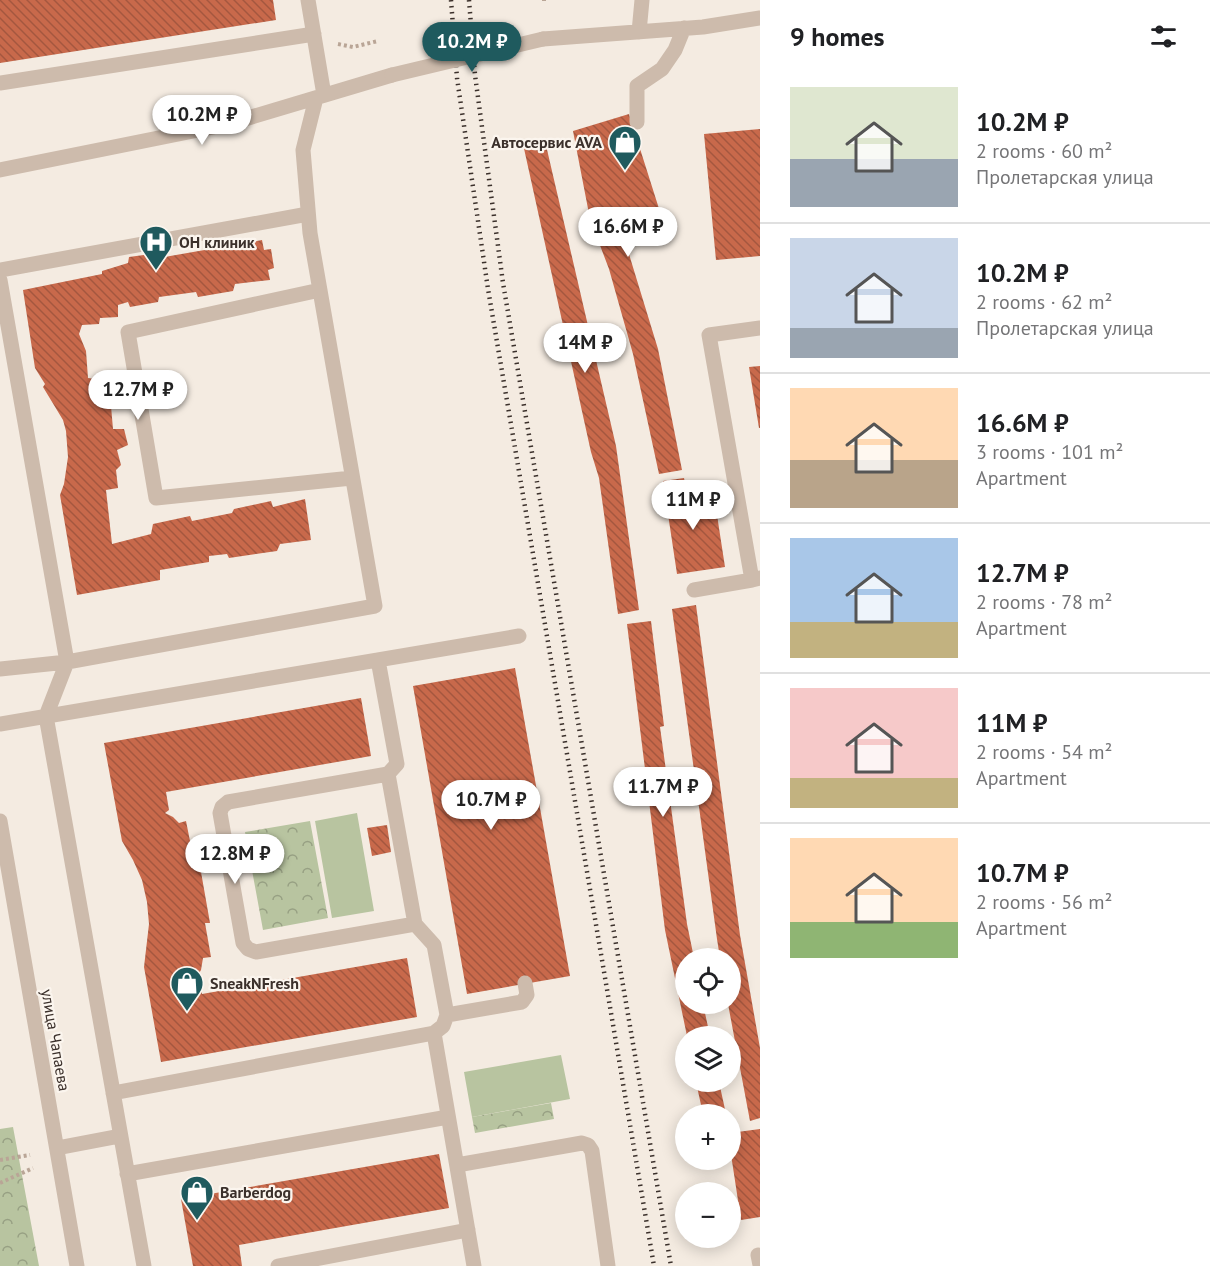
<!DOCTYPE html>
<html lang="en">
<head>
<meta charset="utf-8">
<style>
  :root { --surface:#fff; --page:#f6f6f6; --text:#202124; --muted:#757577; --line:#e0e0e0; --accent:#1f5a5e }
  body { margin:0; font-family:"PT Sans",sans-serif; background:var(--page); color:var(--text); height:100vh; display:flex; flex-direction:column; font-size:22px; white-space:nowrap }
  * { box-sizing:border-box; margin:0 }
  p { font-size:20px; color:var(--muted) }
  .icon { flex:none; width:33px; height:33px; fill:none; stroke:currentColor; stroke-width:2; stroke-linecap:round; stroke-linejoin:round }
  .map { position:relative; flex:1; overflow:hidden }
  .sheet { display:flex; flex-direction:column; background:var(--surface); width:450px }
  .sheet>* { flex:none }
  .fabs { position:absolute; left:675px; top:948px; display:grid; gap:12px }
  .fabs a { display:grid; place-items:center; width:66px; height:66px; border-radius:50%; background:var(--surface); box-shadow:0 3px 15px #0003; font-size:30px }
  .price { position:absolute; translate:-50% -51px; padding:0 14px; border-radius:21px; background:#fff; color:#222; font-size:20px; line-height:39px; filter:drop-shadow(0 2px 3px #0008) }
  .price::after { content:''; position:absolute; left:50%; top:36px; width:18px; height:14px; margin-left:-9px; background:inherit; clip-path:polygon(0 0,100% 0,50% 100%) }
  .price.active { background:var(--accent); color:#fff }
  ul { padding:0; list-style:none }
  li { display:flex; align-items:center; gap:18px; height:150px; padding:0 30px }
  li+li { border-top:2px solid var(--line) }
  li span { display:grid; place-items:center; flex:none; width:168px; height:120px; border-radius:0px; color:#555 }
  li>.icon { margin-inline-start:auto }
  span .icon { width:72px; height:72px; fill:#fffc; stroke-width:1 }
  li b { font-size:26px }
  h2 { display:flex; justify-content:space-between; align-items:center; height:72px; padding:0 30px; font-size:26px }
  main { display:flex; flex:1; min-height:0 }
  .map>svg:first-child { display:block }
  .green { fill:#b8c4a0 }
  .park { fill:url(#park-crowns) }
  .building { fill:url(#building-back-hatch) }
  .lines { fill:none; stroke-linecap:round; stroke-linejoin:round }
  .path { stroke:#b9a596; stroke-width:4; stroke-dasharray:3 3; stroke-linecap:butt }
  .minor { stroke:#cdbbac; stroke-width:15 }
  .rail { stroke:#3b302b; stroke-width:4.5; stroke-dasharray:1.5 4.5; stroke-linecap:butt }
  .minor-bridge { stroke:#cdbbac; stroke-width:15 }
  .labels { text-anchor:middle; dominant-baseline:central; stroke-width:4.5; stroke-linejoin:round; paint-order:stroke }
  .poi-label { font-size:16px; font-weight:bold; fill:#3b302b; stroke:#fbf5ee; text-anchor:start }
  .street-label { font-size:16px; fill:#3b302b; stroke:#fbf5ee }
</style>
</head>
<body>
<main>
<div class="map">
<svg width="760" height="1266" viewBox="0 0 760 1266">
  <defs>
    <pattern id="park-crowns" width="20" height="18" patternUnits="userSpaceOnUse" patternTransform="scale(1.5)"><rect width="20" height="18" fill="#b8c4a0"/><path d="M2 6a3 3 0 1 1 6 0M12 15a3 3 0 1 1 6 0" fill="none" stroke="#97a083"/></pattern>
    <pattern id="building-back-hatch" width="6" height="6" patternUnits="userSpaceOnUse" patternTransform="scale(1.5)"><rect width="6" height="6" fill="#c8694b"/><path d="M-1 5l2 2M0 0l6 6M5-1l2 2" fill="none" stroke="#a4573f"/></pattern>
  </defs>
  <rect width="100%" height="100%" fill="#f4ebe1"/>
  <!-- green -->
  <path class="green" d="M357 813 374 911 332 918 315 821Z
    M561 1055 570 1099 472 1117 464 1072Z"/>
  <!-- park -->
  <path class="park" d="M310 821 328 918 263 930 245 832Z
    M551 1103 554 1119 475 1133 472 1117Z
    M13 1127 39 1266H0V1129Z"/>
  <!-- building -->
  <path class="building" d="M0 0H273L276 20 0 63Z
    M629 114 661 215 621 228 658 349 682 470 659 474 633 354 609 269 590 219 573 131Z
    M760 129V256L716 260 704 134Z
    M545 141 616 446 639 610 618 614 599 478 591 452 523 144Z
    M262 240 264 250 271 249 274 268 268 270 270 280 235 284 233 291 198 297 196 292 159 297 158 302 130 307 128 302 118 305V317L100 318 99 324 82 325 79 334 86 351 88 378 102 380 106 406H111L113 429H124L128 445 117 450 121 465 116 470 118 488 106 490 112 544 151 534 153 524 190 516 192 521 232 513 234 509 271 501 273 507 305 499 311 540 280 544 277 551 229 558 227 554 209 556V562L160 570V580L77 595 60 495 64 484 68 457 66 431 63 420 43 387 45 384 35 368 23 290 102 274V271L128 263 129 257 151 254 153 259Z
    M760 366V428H759L749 367Z
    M684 478 690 507 715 502 725 567 677 574 663 481Z
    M696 605 740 935 760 1048V1118L750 1121 728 1004H730V958H720L717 939 672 609Z
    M651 621 664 726 660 727 687 924 694 958H686V1004H703L710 1036H687L665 930 627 624Z
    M515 668 570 976 467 994 413 686Z
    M361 698 371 756 166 792 169 810 165 813 173 817 179 823 186 821 193 856 198 855 210 923H205L211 957 203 958 201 970 193 983 200 985 202 994 407 958 417 1017 161 1062 144 967 149 924 147 902 142 880 133 860 122 841 104 743Z
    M387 825 391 852 372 856 367 828Z
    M696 1082H719L726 1114H703Z
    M760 1129V1217L741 1220 730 1148V1133Z
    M439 1154 449 1208 239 1245 242 1266H193L181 1199Z"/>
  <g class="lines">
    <!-- path -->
    <path class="path" d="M544 1V0
      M338 44 353 47 378 41
      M0 1160 30 1155
      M0 1183 33 1168"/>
    <!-- minor -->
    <path class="minor" d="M308 0 324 95
      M639 32 642 0
      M543 39 703 27 760 18
      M0 83 314 34
      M637 122V86L662 69 675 50 684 28
      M0 170 228 124 392 75
      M0 270 308 214
      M0 280 67 662 375 606 310 233 303 150 316 98
      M320 290 128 332 156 498 352 478
      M760 328 709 335 752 580 760 578
      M694 590 752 580
      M0 669 67 662 46 716 144 1266
      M0 724 519 636
      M388 774 228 802 222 807 220 813 243 943 248 949 256 952 415 924
      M0 821 77 1266
      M447 1015 522 1002 527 995 525 983
      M434 1033 474 1266
      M113 1093 434 1033 443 1026 447 1015 434 945 415 924 388 774 397 764 378 660
      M57 1148 120 1136
      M457 1165 582 1143 588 1145 592 1151 608 1266
      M127 1174 448 1117
      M758 1255 760 1265
      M278 1266 468 1230"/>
    <!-- rail -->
    <path class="rail" d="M451 0 457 78 488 289 654 1266
      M469 0 475 75 503 283 671 1266"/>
    <!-- minor-bridge -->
    <path class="minor-bridge" d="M392 75 543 39"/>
  </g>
  <!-- icons -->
  <defs>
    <symbol id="shop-pin" viewBox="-11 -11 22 30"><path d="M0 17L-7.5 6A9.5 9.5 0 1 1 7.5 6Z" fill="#1f5a5e" stroke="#fbf5ee"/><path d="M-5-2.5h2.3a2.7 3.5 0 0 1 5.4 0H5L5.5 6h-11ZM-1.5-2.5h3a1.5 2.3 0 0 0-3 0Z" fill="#fff"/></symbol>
    <symbol id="hospital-pin" viewBox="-11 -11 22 30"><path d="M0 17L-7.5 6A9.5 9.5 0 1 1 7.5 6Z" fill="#1f5a5e" stroke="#fbf5ee"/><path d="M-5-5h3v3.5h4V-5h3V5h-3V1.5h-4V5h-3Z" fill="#fff"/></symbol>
  </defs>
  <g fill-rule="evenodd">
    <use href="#shop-pin" x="606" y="123" width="38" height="52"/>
    <use href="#hospital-pin" x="137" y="223" width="38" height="52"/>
    <use href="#shop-pin" x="168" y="964" width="38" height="52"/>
    <use href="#shop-pin" x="178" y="1173" width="38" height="52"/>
  </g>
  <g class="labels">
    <!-- poi labels -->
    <g class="poi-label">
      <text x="602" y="142" text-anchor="end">Автосервис AVA</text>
      <text x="179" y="242">ОН клиник</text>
      <text x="210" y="983">SneakNFresh</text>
      <text x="220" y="1192">Barberdog</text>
    </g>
    <!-- street labels -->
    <g class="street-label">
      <text transform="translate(56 1040) rotate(80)">улица Чапаева</text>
    </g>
  </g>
</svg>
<div class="fabs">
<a><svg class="icon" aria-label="locate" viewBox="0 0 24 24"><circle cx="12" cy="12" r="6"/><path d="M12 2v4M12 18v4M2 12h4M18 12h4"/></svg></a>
<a><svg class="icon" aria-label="layers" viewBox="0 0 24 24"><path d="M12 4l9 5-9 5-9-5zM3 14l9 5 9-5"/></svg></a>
<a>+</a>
<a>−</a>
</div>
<b class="price active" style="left:472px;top:73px">10.2M ₽</b>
<b class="price" style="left:202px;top:146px">10.2M ₽</b>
<b class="price" style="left:628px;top:258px">16.6M ₽</b>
<b class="price" style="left:585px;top:374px">14M ₽</b>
<b class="price" style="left:138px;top:421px">12.7M ₽</b>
<b class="price" style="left:693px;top:531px">11M ₽</b>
<b class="price" style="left:663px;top:818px">11.7M ₽</b>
<b class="price" style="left:491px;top:831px">10.7M ₽</b>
<b class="price" style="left:235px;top:885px">12.8M ₽</b>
</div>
<section class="sheet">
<h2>9 homes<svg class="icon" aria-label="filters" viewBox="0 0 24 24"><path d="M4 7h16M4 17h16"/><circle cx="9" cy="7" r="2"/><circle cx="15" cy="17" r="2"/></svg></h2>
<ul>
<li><span style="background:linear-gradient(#dfe7d0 60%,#9aa5b1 0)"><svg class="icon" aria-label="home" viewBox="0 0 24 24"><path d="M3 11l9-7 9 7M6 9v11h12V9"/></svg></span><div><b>10.2M ₽</b><p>2 rooms · 60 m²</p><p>Пролетарская улица</p></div></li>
<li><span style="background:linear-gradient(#c9d6e8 75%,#9aa5b1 0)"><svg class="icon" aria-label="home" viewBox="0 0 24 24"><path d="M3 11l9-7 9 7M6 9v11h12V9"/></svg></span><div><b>10.2M ₽</b><p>2 rooms · 62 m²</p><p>Пролетарская улица</p></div></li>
<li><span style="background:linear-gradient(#ffd9b3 60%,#b9a48a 0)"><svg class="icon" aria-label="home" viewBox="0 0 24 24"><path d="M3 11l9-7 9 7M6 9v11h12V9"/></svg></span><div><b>16.6M ₽</b><p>3 rooms · 101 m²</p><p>Apartment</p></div></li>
<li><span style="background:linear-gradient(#a9c7e8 70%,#c2b280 0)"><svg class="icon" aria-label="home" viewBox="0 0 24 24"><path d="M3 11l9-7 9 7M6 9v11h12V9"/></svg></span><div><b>12.7M ₽</b><p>2 rooms · 78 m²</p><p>Apartment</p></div></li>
<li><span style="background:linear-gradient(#f6c9c9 75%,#c2b280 0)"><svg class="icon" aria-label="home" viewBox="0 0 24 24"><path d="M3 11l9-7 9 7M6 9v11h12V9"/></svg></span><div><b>11M ₽</b><p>2 rooms · 54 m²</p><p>Apartment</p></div></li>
<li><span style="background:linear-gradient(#ffd9b3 70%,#8fb573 0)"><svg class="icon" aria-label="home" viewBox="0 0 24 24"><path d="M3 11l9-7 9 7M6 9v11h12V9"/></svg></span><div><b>10.7M ₽</b><p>2 rooms · 56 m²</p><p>Apartment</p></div></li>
</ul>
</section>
</main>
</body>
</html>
